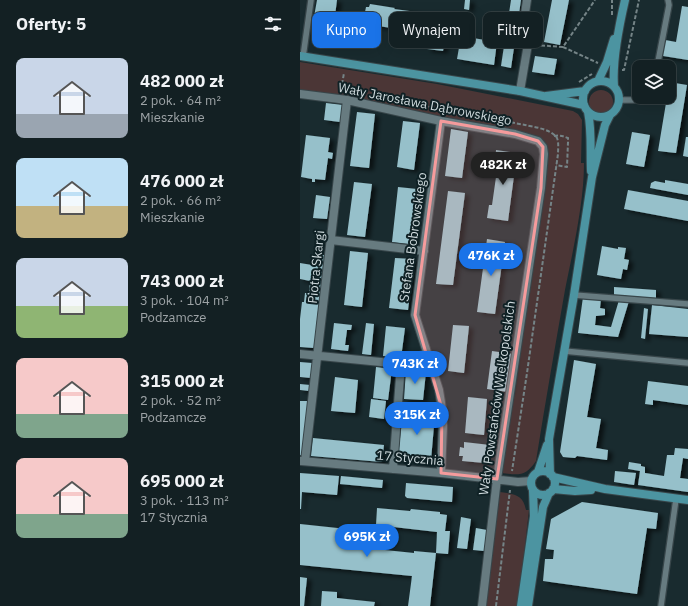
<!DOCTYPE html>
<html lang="pl">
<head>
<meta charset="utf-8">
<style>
  :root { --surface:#132023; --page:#202d30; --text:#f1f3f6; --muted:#9da3a6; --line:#323e41; --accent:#1a73e8 }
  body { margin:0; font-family:"IBM Plex Sans",sans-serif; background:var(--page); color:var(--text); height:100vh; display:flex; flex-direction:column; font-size:15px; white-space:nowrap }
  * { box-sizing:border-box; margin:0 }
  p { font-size:13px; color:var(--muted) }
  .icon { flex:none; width:22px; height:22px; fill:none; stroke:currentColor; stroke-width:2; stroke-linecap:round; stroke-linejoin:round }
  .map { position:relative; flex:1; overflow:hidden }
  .sheet { display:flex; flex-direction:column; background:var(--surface); width:300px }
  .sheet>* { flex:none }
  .top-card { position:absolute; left:12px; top:12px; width:316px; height:36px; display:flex; gap:8px }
  .tools { position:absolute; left:332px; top:60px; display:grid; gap:8px }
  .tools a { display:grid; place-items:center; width:44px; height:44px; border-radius:8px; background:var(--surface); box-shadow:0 4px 16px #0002,0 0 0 1px var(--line); font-size:20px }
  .price { position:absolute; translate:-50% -34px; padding:0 9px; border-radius:14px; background:var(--accent); color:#fff; font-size:13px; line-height:26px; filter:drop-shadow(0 1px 2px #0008) }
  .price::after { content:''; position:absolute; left:50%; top:24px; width:12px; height:9px; margin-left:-6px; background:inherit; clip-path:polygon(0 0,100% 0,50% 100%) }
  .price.current { background:#222; color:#fff }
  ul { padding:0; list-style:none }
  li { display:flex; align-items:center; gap:12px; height:100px; padding:0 16px }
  li span { display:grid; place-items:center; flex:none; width:112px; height:80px; border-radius:8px; color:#555 }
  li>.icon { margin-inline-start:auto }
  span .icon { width:48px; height:48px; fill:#fffc; stroke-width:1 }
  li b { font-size:17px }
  h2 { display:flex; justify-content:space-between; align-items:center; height:48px; padding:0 16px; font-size:17px }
  .chip { padding:0 14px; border-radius:8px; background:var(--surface); box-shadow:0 4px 16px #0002,0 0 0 1px var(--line); font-size:14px; line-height:36px }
  .chip.current { background:var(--accent); color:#fff }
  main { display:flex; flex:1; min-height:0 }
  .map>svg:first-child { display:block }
  .green { fill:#4b3636 }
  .building { fill:#96c0ca; filter:url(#shadow) }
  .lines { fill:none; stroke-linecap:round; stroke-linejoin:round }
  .lane-casing { stroke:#38464a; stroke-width:8 }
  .street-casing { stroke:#38464a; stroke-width:10 }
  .secondary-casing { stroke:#38464a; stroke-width:10 }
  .path { stroke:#758487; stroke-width:2; stroke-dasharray:4 2; stroke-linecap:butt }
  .lane { stroke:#677b80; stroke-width:5.5 }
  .street { stroke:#677b80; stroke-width:8 }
  .secondary { stroke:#4c94a1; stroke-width:8 }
  .marked { fill:#f59b9c; fill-opacity:0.2; stroke:#f59b9c; stroke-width:3; stroke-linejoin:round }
  .labels { text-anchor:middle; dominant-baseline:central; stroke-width:4; stroke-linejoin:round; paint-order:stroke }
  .street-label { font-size:13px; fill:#ced9dc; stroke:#0f2125 }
</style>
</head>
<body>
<main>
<section class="sheet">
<h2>Oferty: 5<svg class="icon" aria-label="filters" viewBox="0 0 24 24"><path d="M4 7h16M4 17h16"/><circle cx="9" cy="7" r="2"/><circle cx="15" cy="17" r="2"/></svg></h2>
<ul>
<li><span style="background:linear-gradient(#c9d6e8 70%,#9aa5b1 0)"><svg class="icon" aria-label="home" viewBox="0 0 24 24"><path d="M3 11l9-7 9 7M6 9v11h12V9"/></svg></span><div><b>482 000 zł</b><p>2 pok. · 64 m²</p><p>Mieszkanie</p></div></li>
<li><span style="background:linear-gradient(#bfe0f5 60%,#c2b280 0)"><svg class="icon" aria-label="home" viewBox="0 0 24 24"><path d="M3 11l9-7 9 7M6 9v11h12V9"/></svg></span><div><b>476 000 zł</b><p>2 pok. · 66 m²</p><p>Mieszkanie</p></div></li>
<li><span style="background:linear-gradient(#c9d6e8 60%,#8fb573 0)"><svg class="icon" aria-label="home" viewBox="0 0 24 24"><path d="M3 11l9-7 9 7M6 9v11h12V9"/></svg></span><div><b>743 000 zł</b><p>3 pok. · 104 m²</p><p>Podzamcze</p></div></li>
<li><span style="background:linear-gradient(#f6c9c9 70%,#7fa58c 0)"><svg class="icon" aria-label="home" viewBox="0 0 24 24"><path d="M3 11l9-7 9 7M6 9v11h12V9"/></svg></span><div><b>315 000 zł</b><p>2 pok. · 52 m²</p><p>Podzamcze</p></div></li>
<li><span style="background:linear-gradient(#f6c9c9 70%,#7fa58c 0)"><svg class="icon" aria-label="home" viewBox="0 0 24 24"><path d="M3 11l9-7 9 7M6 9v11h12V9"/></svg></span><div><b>695 000 zł</b><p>3 pok. · 113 m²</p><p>17 Stycznia</p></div></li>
</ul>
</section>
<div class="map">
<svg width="388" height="606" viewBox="0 0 388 606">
  <defs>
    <filter id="shadow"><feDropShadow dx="4.5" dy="2.5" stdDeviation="2" flood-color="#0009"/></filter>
  </defs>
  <rect width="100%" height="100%" fill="#192b2f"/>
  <!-- green -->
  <path class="green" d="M0 62 137 84 273 111 278 114 282 120 281 163H284C284 203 273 250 265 290 255 347 245 404 236 461 225 477 219 475 201 473L248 163 247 145 237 136 40 96 0 90Z
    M289 102a12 12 0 1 1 24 0a12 12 0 1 1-24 0Z
    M200 492C214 494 223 494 226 510H229L218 606H185Z"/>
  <!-- building -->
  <path class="building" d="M17 0H37L33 31 12 28Z
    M165 0H170L169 10 164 9Z
    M211 0H221L211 68 201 66Z
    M252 0H269L260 45 244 42Z
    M70 4 95 8 94 9 117 12 115 24 98 21V19H93L91 28 66 24 67 18H64L65 12 66 7H69Z
    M382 6 388 7V60L357 55 360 39 376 42Z
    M141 15 149 17 143 51 127 49 131 24 139 25Z
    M161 36 197 42 194 65 157 59Z
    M235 56 257 59 254 75 232 72Z
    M369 82 387 85 376 153 358 151 367 97H369Z
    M26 103 43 105 40 122 24 120Z
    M57 112 75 114 69 168 50 166Z
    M103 121 120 123 114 170 97 167Z
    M151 129 168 132 162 178 145 176Z
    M332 132 350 135 344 167 326 164Z
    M6 135 30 138 28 152 33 153 32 159 28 158 25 180 15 179V182H12V179L1 177Z
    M386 137H388V157L383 156Z
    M196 150 217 153 208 221 187 218 189 205H192L198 163H195Z
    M365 180 388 184V195L350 188 351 183 355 181 365 183Z
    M54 182 72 184 65 237 47 235Z
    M98 187 117 189 110 244 92 242Z
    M328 190 388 201V221L324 209Z
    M148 191 165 193 153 285 136 284Z
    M16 195 30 197 27 219 13 218Z
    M187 239 205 242 195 314 177 312Z
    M302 246 318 249V247L326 248 324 259 329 260 327 270 323 269 321 279 297 275Z
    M50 251 68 253 62 307 44 305Z
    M13 254 24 255 14 348 0 347V319L2 302H4L5 293H9L10 281 0 279V263L12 265Z
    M95 258 114 259 108 310 89 308Z
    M314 287 356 290V298L314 295Z
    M283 297 301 299 300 308 305 309V315L296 316 295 325 311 327 319 300 329 301 318 337 278 333Z
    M352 305 388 309V337L349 334Z
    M344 308 348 309 345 339 341 338Z
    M34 323 52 325 51 330H47L45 345H49L48 351 31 349Z
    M66 323 74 324 71 355 62 354Z
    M153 325 169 326 164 373 148 371Z
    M86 326 105 328 101 358 83 356Z
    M192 351 213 354 208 392 187 389Z
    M274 360 296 364 287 417 301 419 296 448 308 450 307 460 277 456 275 458 263 457 260 452Z
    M0 362 12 363 11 378 0 377Z
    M76 367 92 369 88 400 73 398Z
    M106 370 126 372 123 400 104 399Z
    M35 377 58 380 55 413 31 411Z
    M348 381 388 386V405L353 400V405L345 404Z
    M0 384 10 385 9 391 0 390Z
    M168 397 187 399 184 435 165 433Z
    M71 399 86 401 84 419 69 417Z
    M0 401H8L3 456 0 455Z
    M103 411 135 414 131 460 98 457Z
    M13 438 84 445 82 462 11 456Z
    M164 442 190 445 189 456H186L185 463 162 461 163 456H159L160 447 164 448Z
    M375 448 388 449V459L383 458 380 478 388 479V492L338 485 340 471 328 469 329 462 341 464V466L345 467V473L364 476 367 455H374Z
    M315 471 336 473 334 485 314 482Z
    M0 473 39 476 37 495 2 492 1 509H0Z
    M41 476 83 480 82 488 40 484Z
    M106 483 153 487 152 502 107 498 105 496Z
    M282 502 358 513 356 529 347 528 337 594 243 581 245 559H253L254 550 246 549 251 519Z
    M77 508 110 511 111 509 140 512V514L147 515 145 531H150L148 554 136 553 137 532 76 525Z
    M161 517 171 519 167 549 157 548Z
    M0 524 75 532V549L114 553V551L136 553 130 606H108L112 576 0 565Z
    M176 528 187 530 184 551 173 550Z
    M0 577 7 578 4 606H0Z
    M22 591 37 592V598L75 602 74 606H21Z"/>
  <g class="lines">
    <defs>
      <path id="lane" d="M3 57 11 0
        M357 67 369 5 368 0
        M319 100H334L344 97
        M274 295 388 304
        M264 351 388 363
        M97 405 142 409
        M361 606 376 499"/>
      <path id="street" d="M220 91 228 44 223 27 227 0
        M0 94 47 100 141 121 215 134 238 141 243 147 244 154 241 188 197 479 182 606
        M31 240 124 251
        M0 354 101 364 93 469
        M101 364 127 353
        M1 461 141 473 218 482 231 481
        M5 461 47 100
        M141 473 143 425 142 409 139 390 115 315 141 121"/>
      <path id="secondary" d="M0 56 220 91 284 105
        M298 81 307 62 314 39
        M283 99a18 18 0 1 1 36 0a18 18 0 1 1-36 0Z
        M314 86C312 60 319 26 325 0
        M246 96 285 91
        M288 112C292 131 290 151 291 171
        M231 483a12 12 0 1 1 24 0a12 12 0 1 1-24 0Z
        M238 472 247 445
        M250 474 249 439 274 295 292 177 305 125 310 115
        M253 477 305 489 388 500
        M253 489 275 491 291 490
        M221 606 234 516 233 491
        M228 606 243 507 249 493"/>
    </defs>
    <!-- lane casing -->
    <use href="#lane" class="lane-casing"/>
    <!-- street casing -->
    <use href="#street" class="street-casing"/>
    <!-- secondary casing -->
    <use href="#secondary" class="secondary-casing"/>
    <!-- path -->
    <path class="path" d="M312 15V0
      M235 45 263 47 295 0
      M263 47 298 63
      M322 70H324L339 0
      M279 82 292 74
      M41 90 44 73
      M99 101 225 125C234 127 251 129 257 138 259 143 258 149 258 154L227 373 212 471
      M254 136C260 135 263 136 268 138V142L267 167 256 165
      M196 606 210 490"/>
    <!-- lane -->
    <use href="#lane" class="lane"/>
    <!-- street -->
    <use href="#street" class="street"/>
    <!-- secondary -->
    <use href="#secondary" class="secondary"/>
  </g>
  <!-- marked area -->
  <path class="marked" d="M141 121 215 134 238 141 243 147 241 188 197 479 141 473 142 409 115 315Z"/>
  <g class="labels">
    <!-- street labels -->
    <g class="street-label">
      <text transform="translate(125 104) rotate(11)">Wały Jarosława Dąbrowskiego</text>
      <text transform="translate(113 237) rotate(-82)">Stefana Bobrowskiego</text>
      <text transform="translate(16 267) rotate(-84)">Piotra Skargi</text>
      <text transform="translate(197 398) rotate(-82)">Wały Powstańców Wielkopolskich</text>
      <text transform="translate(110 458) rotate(5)">17 Stycznia</text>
    </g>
  </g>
</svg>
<div class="tools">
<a><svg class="icon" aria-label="layers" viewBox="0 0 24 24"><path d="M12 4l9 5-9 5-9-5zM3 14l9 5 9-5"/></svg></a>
</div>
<b class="price current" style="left:203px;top:186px">482K zł</b>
<b class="price" style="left:191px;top:277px">476K zł</b>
<b class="price" style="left:115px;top:385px">743K zł</b>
<b class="price" style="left:117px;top:436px">315K zł</b>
<b class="price" style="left:67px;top:558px">695K zł</b>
<div class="top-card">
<a class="chip current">Kupno</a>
<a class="chip">Wynajem</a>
<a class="chip">Filtry</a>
</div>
</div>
</main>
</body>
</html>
